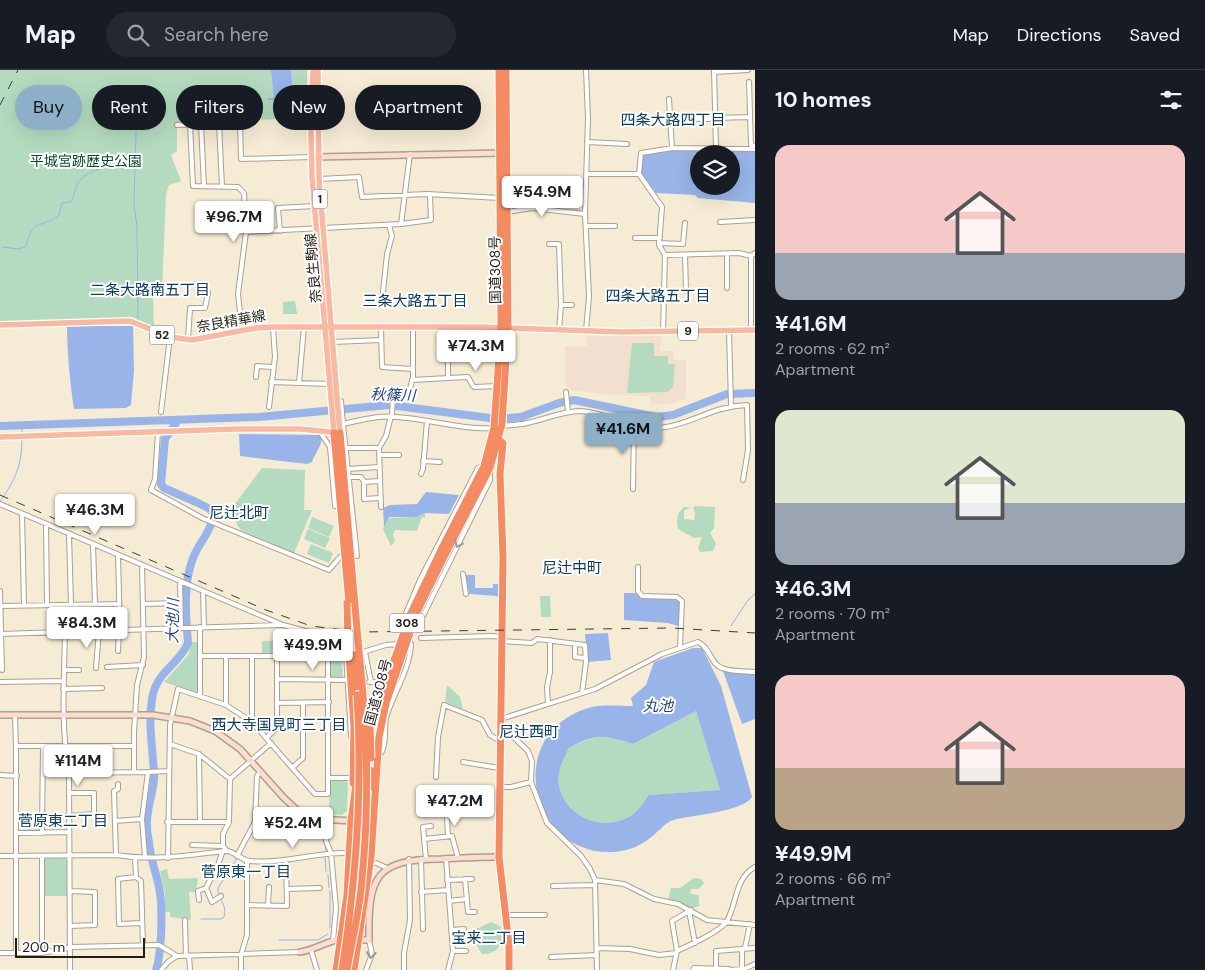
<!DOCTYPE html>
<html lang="en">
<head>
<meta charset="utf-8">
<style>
  :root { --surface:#171b24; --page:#242831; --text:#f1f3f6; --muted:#9ea1a6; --line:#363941; --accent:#8eafc8 }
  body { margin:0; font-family:"DM Sans","Noto Sans JP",sans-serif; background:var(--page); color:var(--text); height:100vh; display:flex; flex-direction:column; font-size:19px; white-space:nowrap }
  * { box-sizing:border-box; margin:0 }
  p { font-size:16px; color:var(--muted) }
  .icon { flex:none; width:28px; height:28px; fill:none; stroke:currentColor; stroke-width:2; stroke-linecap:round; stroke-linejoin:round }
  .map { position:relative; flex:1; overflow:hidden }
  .side { display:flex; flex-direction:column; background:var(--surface); width:450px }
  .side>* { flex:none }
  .banner { position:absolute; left:15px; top:15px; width:475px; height:45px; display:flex; gap:10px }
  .fabs { position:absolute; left:690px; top:75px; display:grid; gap:10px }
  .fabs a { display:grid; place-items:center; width:50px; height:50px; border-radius:50%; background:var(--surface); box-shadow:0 5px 20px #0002; font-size:25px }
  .scale { position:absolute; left:15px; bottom:12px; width:130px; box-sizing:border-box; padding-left:5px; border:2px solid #231f17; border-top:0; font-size:14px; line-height:18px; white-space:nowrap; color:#231f17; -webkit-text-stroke:4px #fff; paint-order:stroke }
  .price { position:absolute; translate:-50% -42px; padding:0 11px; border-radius:5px; background:#fff; color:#222; font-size:16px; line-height:32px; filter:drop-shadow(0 1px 2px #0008) }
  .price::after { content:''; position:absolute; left:50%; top:30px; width:15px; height:11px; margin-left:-8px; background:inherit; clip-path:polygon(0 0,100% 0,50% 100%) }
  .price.selected { background:var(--accent); color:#111 }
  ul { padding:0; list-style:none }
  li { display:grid; align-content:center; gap:10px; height:265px; padding:0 20px }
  li span { display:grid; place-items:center; height:155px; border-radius:15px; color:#555 }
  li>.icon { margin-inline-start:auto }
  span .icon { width:90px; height:90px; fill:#fffc; stroke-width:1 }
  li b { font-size:21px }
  h2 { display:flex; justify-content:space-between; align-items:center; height:60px; padding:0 20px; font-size:21px }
  .pill { padding:0 18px; border-radius:22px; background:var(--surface); box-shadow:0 5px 20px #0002; font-size:18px; line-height:45px }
  .pill.selected { background:var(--accent); color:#111 }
  header { display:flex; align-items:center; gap:30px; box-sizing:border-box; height:70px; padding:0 25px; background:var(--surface); border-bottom:1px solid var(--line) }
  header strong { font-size:24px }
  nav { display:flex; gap:28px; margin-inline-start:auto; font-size:18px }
  .search { width:350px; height:45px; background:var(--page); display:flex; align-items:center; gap:12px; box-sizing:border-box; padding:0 18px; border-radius:28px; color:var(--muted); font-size:19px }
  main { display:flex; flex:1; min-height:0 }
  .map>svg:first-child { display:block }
  .education { fill:#f2dfcf }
  .green { fill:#b4dbbf }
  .water { fill:#98b4e8; fill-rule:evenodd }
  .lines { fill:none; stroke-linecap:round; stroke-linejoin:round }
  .stream { stroke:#98b4e8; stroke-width:1 }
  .river { stroke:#98b4e8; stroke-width:8 }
  .street-casing { stroke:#aba18d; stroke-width:6 }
  .secondary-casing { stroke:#aba18d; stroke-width:8 }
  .primary-casing { stroke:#fff; stroke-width:8 }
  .highway-casing { stroke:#fff; stroke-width:9 }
  .street { stroke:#fff; stroke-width:4 }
  .secondary { stroke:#fcdcd0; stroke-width:5 }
  .primary { stroke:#f9b9a1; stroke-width:5.5 }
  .highway { stroke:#f58b62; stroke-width:7 }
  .rail { stroke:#403c32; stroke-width:1; stroke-dasharray:9 9; stroke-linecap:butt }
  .highway-bridge-casing { stroke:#fff; stroke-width:9; stroke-linecap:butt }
  .highway-bridge { stroke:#f58b62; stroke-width:7 }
  .oneway { stroke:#9c9a97 }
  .labels { text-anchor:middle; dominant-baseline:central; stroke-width:4; stroke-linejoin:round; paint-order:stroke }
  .shield { fill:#fff; stroke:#65625d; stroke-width:1 }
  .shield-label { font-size:12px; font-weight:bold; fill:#231f17 }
  .park-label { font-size:14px; fill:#044a26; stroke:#fff }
  .street-label { font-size:14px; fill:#231f17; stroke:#fff }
  .neighbourhood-label { font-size:15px; fill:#0c3c60; stroke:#fff }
  .water-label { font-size:15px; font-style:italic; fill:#22427f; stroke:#fff }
</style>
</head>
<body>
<header>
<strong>Map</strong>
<div class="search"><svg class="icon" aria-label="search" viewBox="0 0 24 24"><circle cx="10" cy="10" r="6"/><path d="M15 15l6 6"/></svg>Search here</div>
<nav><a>Map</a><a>Directions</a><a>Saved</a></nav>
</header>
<main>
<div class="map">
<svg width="755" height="900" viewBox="0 0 755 900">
  <rect width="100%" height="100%" fill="#f6ecd5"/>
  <!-- education -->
  <path class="education" d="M586 266H661L660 281H674V290H686V329L670 334 651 335 650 326 610 325 571 320 565 314V276H587Z"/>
  <!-- green -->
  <path class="green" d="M0 0H307V48L177 53V81L171 85 181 111 169 115 166 124 162 222 153 226 154 258 135 251 0 252Z
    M295 231 297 244H283V232Z
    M632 273H654V286H668V294H675L673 317 667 322 627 323Z
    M262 398 305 400 304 440H312L294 483 241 460 237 455 234 435Z
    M695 436 715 437 714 458 710 463 716 474 713 481 700 482 698 478 702 467 694 468 678 459C676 449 677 443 684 437H691L684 441V449L694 450 695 443 693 438Z
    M425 443V448L422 447 417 461 395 460 393 465 395 471 391 476 383 459 387 448 416 447Z
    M312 447 334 456 329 467 308 458Z
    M308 459 330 468 325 478 304 469Z
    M311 474 333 483 329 493 307 484Z
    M540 526H550L551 547H541Z
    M330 569 340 570 343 606 341 608H330Z
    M292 570 293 584H262V571Z
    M191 572H197L198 578V620L195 622 164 612 189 584Z
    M447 615 460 627 463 639 445 632Z
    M696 641 720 720 650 725C644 732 639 740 632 745 604 763 565 748 559 715 556 703 564 688 569 678 596 664 605 665 633 674Z
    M333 710H345L348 713 347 741 342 745 328 744 331 712Z
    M47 788H65L68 791 67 826H44V790Z
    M167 799 169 809 198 808 196 822H189L191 850 170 847V842H165V823L160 801Z
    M694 808 701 809 704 813 699 819H691L690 824 699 825V836L693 838 668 830 671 818H680Z
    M491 852 500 856C506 871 499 885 482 884L473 869 476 859Z"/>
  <!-- water -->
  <path class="water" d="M271 0H291L292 16 287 25 276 30H268V28H274Z
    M674 79 755 80V133L698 128 695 125 656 123 641 103 643 85ZM699 84H731V116H699Z
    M67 256H133L134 300 131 335 126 338 74 339C70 313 67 281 67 256Z
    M239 364 319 365 322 368C321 377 315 383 312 392L307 394 240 386Z
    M426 422 459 425 449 444 425 443 416 447H389L384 457 383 438 390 435 417 434Z
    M465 505H475V518H493V514H499V530L497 526 469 524Z
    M624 523H636L641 528 677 529 681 533 678 556 668 553 624 550Z
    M608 563 611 590 587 592 585 564Z
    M693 578H702L721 616 752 727C744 741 695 745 677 749 667 751 664 756 656 763 643 775 630 781 612 782 530 785 502 665 588 638 601 634 619 636 633 636L631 628 646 615 654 592ZM696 641 720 720 649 725C644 732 639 740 632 745 604 763 565 748 559 715 556 703 564 688 569 678 595 663 605 665 633 674Z
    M723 601 755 604V649L742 654Z"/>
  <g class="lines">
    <!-- stream -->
    <path class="stream" d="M136 61 134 135 137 157 138 248
      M2 177 19 179 26 176C33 147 40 160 59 145L62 133 71 132C75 126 74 119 78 113 86 99 112 95 127 96
      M22 356V363
      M0 431C15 412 22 394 22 370
      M731 556 748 530 755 524
      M314 755 324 758
      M246 772 258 750
      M325 774 326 783
      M325 786 326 802
      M328 805 329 818
      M330 821V858
      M201 849H221L224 847C228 835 217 829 218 818L238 787
      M279 870H318L328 864"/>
    <!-- river -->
    <path class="river" d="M0 356 259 347 389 335 498 349 521 347 559 333 574 330 656 347 673 345 727 324 755 323
      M156 900C162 882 163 836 159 817 156 802 150 788 149 772 147 763 146 752 148 742 149 729 155 718 154 705 153 678 148 656 152 629 156 601 179 595 188 573 186 548 183 515 192 491 197 474 210 465 214 445L210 439 196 432 164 418 161 414 165 369 178 350"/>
    <defs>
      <path id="street" d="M586 0 588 48 585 144 589 226 586 261
        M714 0 716 77
        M714 2 748 0
        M749 12 751 75 755 76
        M669 29 672 78
        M715 48 750 47
        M679 49H715
        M219 53 222 117
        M190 54 193 116 238 117 244 123 246 162 238 224 242 260
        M201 54 204 116
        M177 55 240 53 241 89 311 87
        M587 72 627 74
        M586 104H639
        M319 109 359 107 362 127 427 124 500 128
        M507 142 532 138 585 144
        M720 152 755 150
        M401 154 431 150 430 126
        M586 156H615
        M280 161 278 138 315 136
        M246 162 401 154 410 84
        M635 168H660
        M659 173 683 174 685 153
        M549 174H559L561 235 559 261
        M665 185 739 183 751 186
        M685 185 686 221
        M727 218V184
        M383 222 387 184 392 166 389 155
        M561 235H572
        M381 257 382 297 413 299
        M751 260V186L755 183
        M729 261 731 335
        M663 262 665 185 659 175 662 137 639 104 641 83 673 78 755 79
        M188 270 190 238H205L208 223
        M332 272 381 270
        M448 292V308L468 307 473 316 475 317 497 316
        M256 307 257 296 272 297
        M412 310 448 308
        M271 312 331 314
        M299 313 304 257
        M566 322 568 342
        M408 326 413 307V257
        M341 331 343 354C362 350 378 345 397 347 430 349 461 360 494 358
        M269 337 275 287 273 257
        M161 342 170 267
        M392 347 393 325
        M343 354 357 486H354
        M501 356C510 355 519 355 527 353 544 350 562 341 580 341 609 343 637 361 666 357 695 352 714 336 747 335L748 380 743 410
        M158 362 155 409 151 420 202 448 329 500 340 487
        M320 362 330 377 335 436
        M346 378H379
        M379 385H399
        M423 391 440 392
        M348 399 379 397
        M421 404 423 399 427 351
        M349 407H361L364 412
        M633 419 634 353
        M380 428 364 429V412L380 411
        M0 434 283 555 328 567V724H315L252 652 226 635 178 619 170 655 168 788
        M381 437 379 378 386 366 391 346
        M22 444 24 535
        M46 454 47 535
        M69 465 71 534
        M93 475 95 534
        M118 486 120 560
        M638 497V521L642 526 677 527 682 531 680 577
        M463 504 466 524
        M180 511 181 558
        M0 521 2 600
        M203 521 204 557
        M143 534 180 533
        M65 535C66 591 59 648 69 703L70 900
        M0 536 119 534
        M413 556H418L490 410V401
        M200 557V626
        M406 557 401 555 420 510 478 398 484 396
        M0 564 281 555
        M421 568 492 566 502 567
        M502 571 532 573 537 569 585 575 586 592 582 623
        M575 575V587L585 588
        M118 581 119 560
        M363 582 386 575 400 574
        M365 582 371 612
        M346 583 351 666
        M200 586H328
        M252 586V652
        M107 597 143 595
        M96 598 99 561
        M64 600H79
        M277 609 349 610
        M0 612 63 611
        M369 612 387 613
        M63 619 102 618
        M277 633 329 632
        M548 634 547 617 550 602V570
        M226 635V586
        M15 645 16 676
        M501 649 595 619 662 584 698 572C711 578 710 594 722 598 731 602 745 601 755 602
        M502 656 528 681 532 691 531 712 547 753 581 786 590 799 595 810 597 900
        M267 667 277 658V586
        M170 674 199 684 230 709
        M199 684 200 752
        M379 685C387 679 384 659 386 648 393 623 410 600 411 574H407
        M463 692 499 698
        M293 697 303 688V633
        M134 702V662L137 615 144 587 142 495
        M148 702 169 701
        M69 703 148 702 142 749 145 787
        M0 705 17 706
        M436 707 438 667 444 635 482 650 490 665 500 671
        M328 708H353
        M499 717H511L531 712
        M69 723H94V744L69 746
        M447 748 448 766
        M325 750 326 771 331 783 336 838 333 871
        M115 751 142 749
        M167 752H229
        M16 763 69 762
        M42 763 43 676
        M424 769 452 766 458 788
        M192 775 223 776
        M227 781 223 776V764L229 752 230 709 271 673
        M116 785 114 721 118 719V714
        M0 786 116 785C153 791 189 785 226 781 233 780 242 791 250 791 282 794 313 783 344 783
        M237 786 255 752 257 706 261 701
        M135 788 136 807
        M446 788 453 881 448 900
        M421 789 423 859
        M426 789 423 757 431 756
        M376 793 387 798
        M465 809 468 842H475
        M447 810 472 809
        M595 810 624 814 654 829 678 834 707 850 755 855
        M553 816 595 815
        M287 819 320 818
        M421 822 448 820
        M221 826 212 832 206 818 218 795 222 783
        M199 830 198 821 206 818
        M449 831 467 829
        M249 835 287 836 286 791
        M268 836 269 817
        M689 841 695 873
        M506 845H545
        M185 850 186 886
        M142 853 119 854 118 809 136 807 141 811 143 875
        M70 856 95 855V822L70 821
        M451 860 464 859
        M597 878 630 879 659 885 676 883
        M745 878 750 854
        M311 880 317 900
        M742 880V899
        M453 881H466
        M677 881C688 876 722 860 727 851 737 833 735 808 755 797
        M16 882V676H133
        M0 883H42L72 877 159 875 177 886
        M42 883V787
        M189 886 190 900
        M551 887 597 885
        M716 898V881L755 878
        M161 900 168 892 177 886 300 882
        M241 900V885L247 865V791
        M366 900 372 884 369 870
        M404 900V883L410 850 409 789
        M673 900 677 881 672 851 691 840
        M693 900 694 898 728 899
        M728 900 744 899 755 894"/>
      <path id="secondary" d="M317 87 501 83
        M0 645H153L190 651 215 661 240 679 284 728 297 740 319 749 353 751
        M357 870H369C368 807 375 789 441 789 460 788 480 787 499 787
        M300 882C315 880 327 871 341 869"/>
      <path id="primary" d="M313 0 311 63 312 108 334 363
        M0 255 130 251 170 267 192 270 256 258 273 257H481L622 262 755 260
        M0 367 236 359H301L340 363 319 109 318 0"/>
      <path id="highway" d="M334 363 349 533
        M340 363 355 536
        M499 370 503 373 500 404 503 487 499 787 509 874V900
        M442 478 484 396 494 358 501 258 499 0
        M447 481 490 398 502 354 508 258 506 0
        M348 570 354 656 353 713
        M358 570 363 625
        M354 585 356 617
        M370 660 380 631
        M370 717V700
        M336 900 347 825 351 751 357 707
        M354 900 371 787 379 667 386 633"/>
    </defs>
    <!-- street casing -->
    <use href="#street" class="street-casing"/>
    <!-- secondary casing -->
    <use href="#secondary" class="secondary-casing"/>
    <!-- primary casing -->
    <use href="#primary" class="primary-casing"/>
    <!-- highway casing -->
    <use href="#highway" class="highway-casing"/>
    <!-- street -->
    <use href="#street" class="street"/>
    <!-- secondary -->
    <use href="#secondary" class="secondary"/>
    <!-- primary -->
    <use href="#primary" class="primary"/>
    <!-- highway -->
    <use href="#highway" class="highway"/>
    <!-- rail -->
    <path class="rail" d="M0 35 18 0
      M0 425 266 540 311 556 360 562 672 558 755 563"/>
    <defs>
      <path id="highway-bridge" d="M347 533 348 570
        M355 536 358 570
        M380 631 410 545 442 478
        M386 633 417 542 447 481
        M370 654 371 688
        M342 900C356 810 363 716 357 625
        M347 900C352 870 360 840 362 809 368 748 368 686 363 625"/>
    </defs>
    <!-- highway-bridge casing -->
    <use href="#highway-bridge" class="highway-bridge-casing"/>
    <!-- highway-bridge -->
    <use href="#highway-bridge" class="highway-bridge"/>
  </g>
  <!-- one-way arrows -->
  <defs><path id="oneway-chevron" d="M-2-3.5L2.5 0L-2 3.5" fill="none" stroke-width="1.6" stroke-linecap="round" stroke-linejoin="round" transform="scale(1.25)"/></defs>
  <g class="oneway">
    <use href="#oneway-chevron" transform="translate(458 474) rotate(116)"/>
    <use href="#oneway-chevron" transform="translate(371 885) rotate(96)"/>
  </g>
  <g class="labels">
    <!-- shield labels -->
    <g class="shield">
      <rect x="312.5" y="119.5" width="15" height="19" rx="4"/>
      <rect x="678" y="251.5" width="20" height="19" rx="4"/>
      <rect x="149.5" y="255.5" width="25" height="19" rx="4"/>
      <rect x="389.5" y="543.5" width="35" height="19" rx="4"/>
    </g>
    <g class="shield-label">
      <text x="320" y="129">1</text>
      <text x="688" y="261">9</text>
      <text x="162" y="265">52</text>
      <text x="407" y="553">308</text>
    </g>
    <!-- park labels -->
    <g class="park-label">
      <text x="86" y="91">平城宮跡歴史公園</text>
    </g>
    <!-- street labels -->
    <g class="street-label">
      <text transform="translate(313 198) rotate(-95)">奈良生駒線</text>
      <text transform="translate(495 200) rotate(-91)">国道308号</text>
      <text transform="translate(231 251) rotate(-10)">奈良精華線</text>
      <text transform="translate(378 622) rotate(-75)">国道308号</text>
    </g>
    <!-- neighbourhood labels -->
    <g class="neighbourhood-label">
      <text x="673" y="50">四条大路四丁目</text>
      <text x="150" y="220">二条大路南五丁目</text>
      <text x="658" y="226">四条大路五丁目</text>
      <text x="415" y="231">三条大路五丁目</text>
      <text x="239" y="443">尼辻北町</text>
      <text x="572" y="498">尼辻中町</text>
      <text x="279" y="655">西大寺国見町三丁目</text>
      <text x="529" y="662">尼辻西町</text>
      <text x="63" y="751">菅原東二丁目</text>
      <text x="246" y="802">菅原東一丁目</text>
      <text x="489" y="868">宝来二丁目</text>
    </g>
    <!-- water labels -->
    <g class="water-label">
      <text transform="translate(393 325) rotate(2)">秋篠川</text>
      <text transform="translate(173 551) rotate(-89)">大池川</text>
      <text x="658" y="636">丸池</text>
    </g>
  </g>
</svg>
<div class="fabs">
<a><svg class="icon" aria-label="layers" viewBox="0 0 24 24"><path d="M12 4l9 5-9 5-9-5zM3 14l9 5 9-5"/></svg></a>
</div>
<div class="scale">200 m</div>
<b class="price" style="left:542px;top:148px">¥54.9M</b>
<b class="price" style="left:234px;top:173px">¥96.7M</b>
<b class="price" style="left:476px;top:302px">¥74.3M</b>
<b class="price selected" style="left:623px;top:385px">¥41.6M</b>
<b class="price" style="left:95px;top:466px">¥46.3M</b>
<b class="price" style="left:87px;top:579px">¥84.3M</b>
<b class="price" style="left:313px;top:601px">¥49.9M</b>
<b class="price" style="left:78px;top:717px">¥114M</b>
<b class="price" style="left:455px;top:757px">¥47.2M</b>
<b class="price" style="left:293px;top:779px">¥52.4M</b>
<div class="banner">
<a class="pill selected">Buy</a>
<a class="pill">Rent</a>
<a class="pill">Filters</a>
<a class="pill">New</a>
<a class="pill">Apartment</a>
</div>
</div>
<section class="side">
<h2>10 homes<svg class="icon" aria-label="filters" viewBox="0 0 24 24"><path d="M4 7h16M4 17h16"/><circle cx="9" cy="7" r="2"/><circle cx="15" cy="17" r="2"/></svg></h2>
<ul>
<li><span style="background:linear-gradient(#f6c9c9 70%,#9aa5b1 0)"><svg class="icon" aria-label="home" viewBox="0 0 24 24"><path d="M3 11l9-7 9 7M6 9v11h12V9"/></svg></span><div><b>¥41.6M</b><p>2 rooms · 62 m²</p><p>Apartment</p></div></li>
<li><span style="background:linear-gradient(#dfe7d0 60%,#9aa5b1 0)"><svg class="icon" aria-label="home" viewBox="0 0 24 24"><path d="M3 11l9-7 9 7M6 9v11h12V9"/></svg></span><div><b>¥46.3M</b><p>2 rooms · 70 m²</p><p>Apartment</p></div></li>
<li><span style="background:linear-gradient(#f6c9c9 60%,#b9a48a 0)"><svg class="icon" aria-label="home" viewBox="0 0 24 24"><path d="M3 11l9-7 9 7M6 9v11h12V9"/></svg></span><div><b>¥49.9M</b><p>2 rooms · 66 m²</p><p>Apartment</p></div></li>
</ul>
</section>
</main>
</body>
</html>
